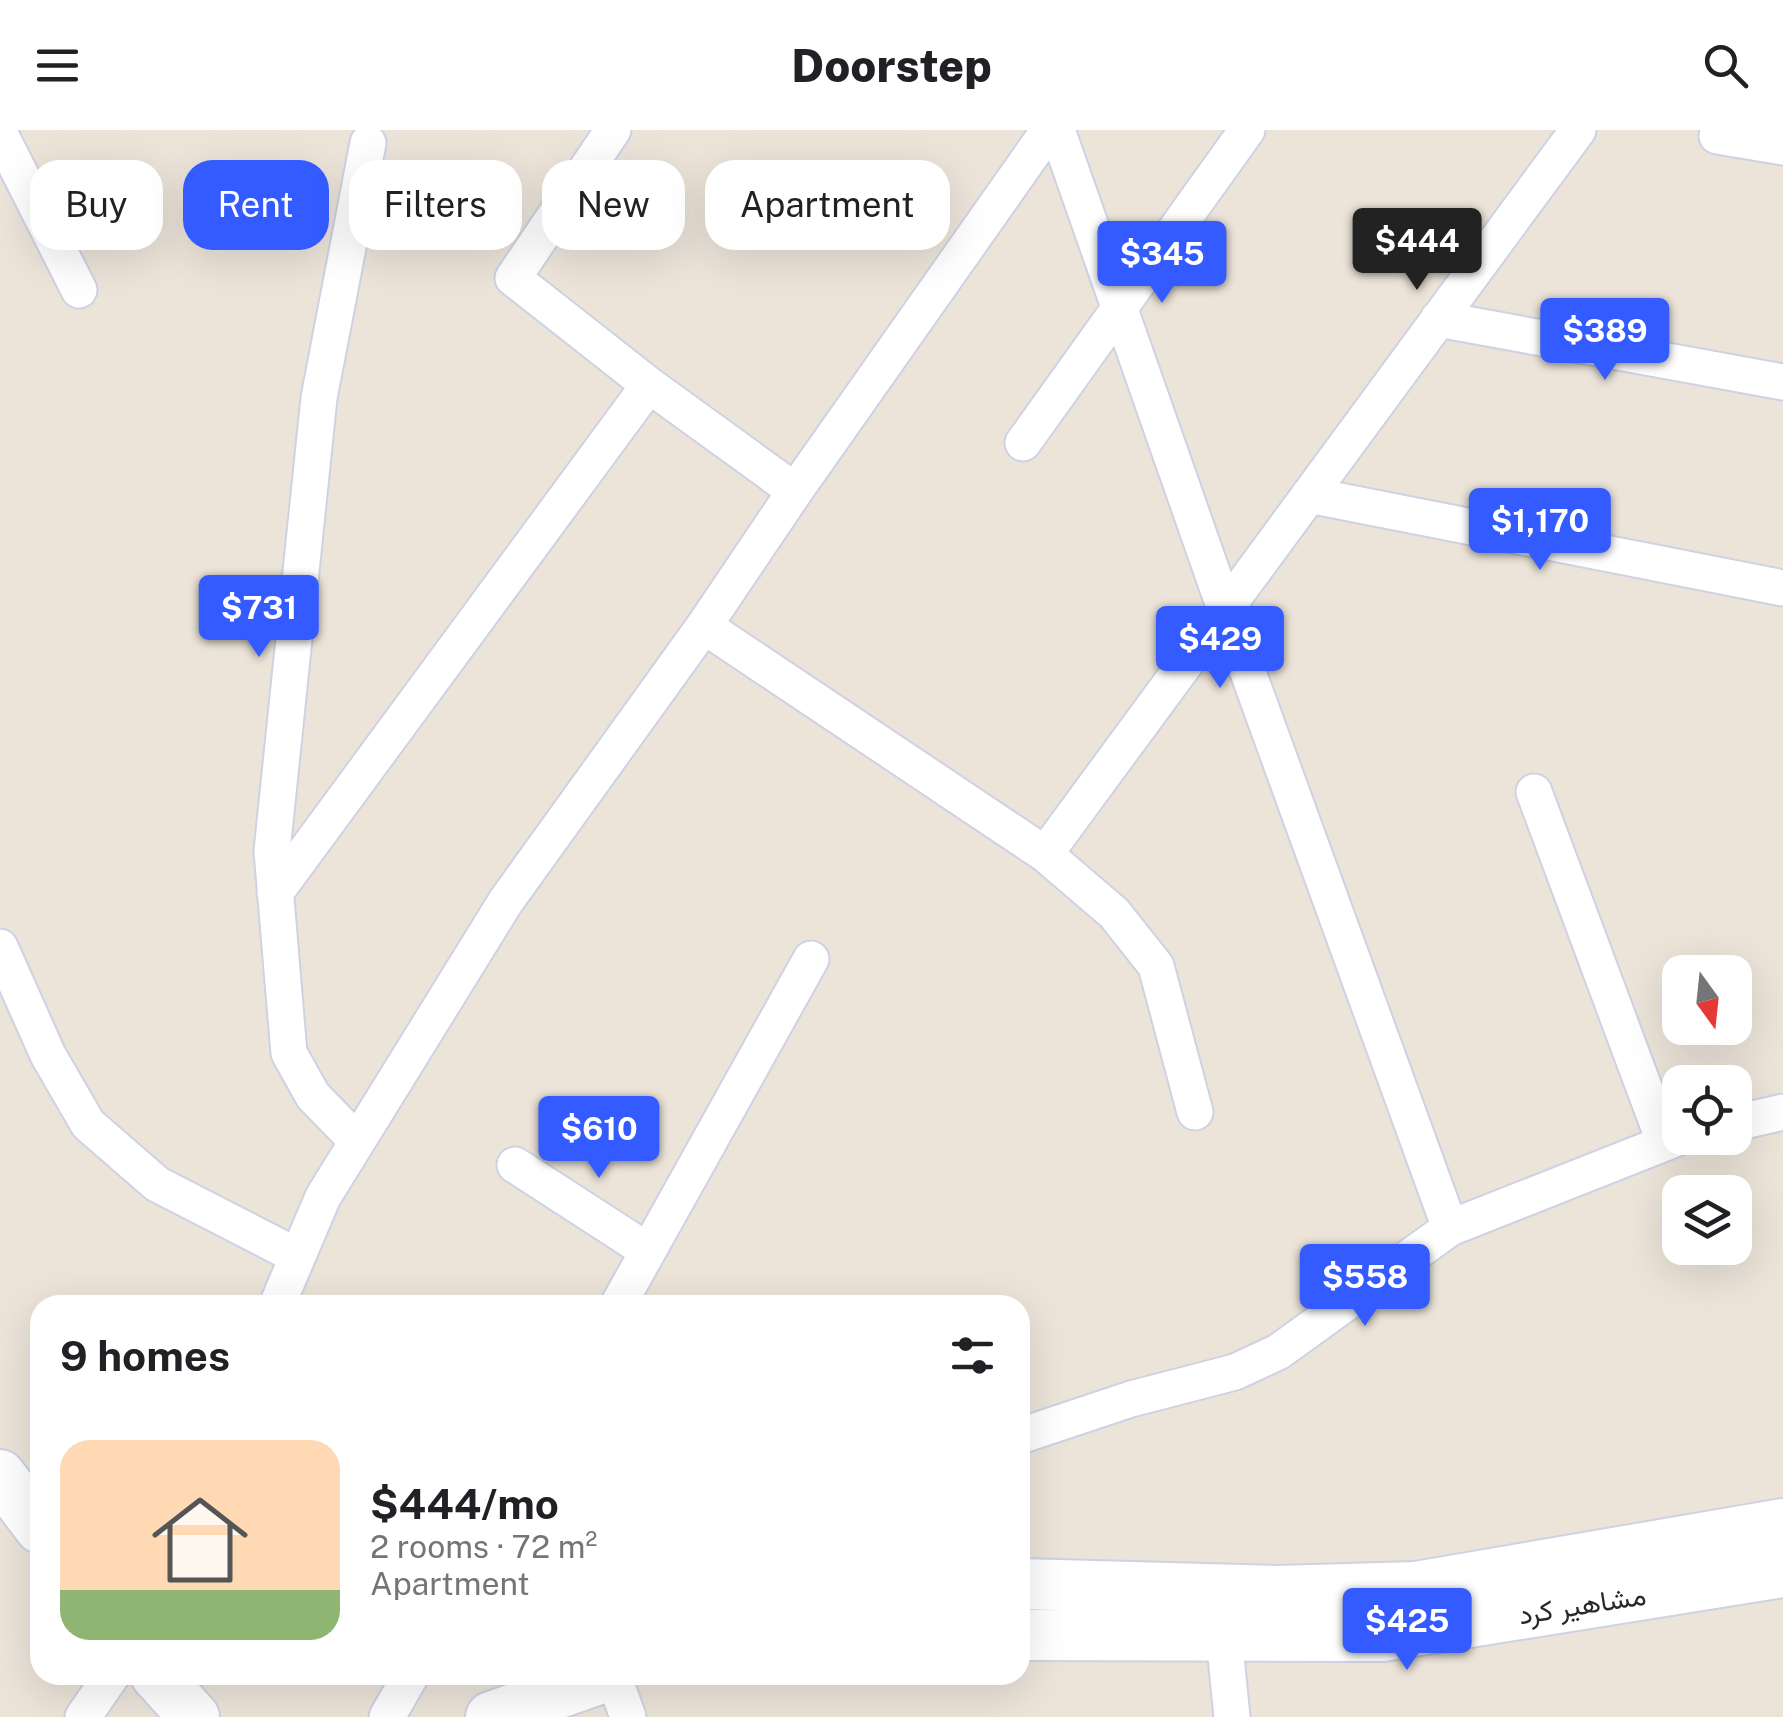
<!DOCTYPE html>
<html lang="en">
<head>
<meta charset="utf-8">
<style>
  :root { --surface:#fff; --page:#f2f2f2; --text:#202124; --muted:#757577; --accent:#335bff }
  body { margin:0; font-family:"Public Sans",Vazirmatn,sans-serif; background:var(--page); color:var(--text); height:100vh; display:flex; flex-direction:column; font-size:38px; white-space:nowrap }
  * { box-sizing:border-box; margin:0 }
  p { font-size:32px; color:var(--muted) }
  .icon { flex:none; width:55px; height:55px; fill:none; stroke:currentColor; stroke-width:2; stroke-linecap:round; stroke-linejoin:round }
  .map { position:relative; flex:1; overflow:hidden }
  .details { position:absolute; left:30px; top:1165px; width:1000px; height:390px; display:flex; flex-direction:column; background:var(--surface); border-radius:30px; box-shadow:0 10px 40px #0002 }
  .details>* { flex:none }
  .banner { position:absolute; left:30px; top:30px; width:1000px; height:90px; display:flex; gap:20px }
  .needle { width:65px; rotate:165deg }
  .controls { position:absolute; left:1662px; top:825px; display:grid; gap:20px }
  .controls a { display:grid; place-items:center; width:90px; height:90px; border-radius:20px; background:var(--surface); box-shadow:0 10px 40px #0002; font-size:50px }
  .price { position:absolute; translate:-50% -85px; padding:0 22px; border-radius:10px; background:var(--accent); color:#fff; font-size:32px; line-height:65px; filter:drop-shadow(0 2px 5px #0008) }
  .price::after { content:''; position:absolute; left:50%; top:60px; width:30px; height:22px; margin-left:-15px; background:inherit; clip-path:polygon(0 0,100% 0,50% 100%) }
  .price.selected { background:#222; color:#fff }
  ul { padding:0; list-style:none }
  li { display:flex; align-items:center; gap:30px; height:250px; padding:0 30px }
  li span { display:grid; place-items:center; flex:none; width:280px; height:200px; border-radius:30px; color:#555 }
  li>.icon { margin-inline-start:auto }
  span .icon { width:120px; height:120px; fill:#fffc; stroke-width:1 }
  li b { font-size:42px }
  h2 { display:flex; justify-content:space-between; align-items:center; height:120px; padding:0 30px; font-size:42px }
  .pill { padding:0 35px; border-radius:30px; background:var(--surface); box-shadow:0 10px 40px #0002; font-size:35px; line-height:90px }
  .pill.selected { background:var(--accent); color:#fff }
  header { display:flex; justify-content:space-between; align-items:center; height:130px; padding:0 30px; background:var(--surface); font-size:45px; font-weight:800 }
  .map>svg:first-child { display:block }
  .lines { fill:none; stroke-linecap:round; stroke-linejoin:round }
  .street-casing { stroke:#ced2e3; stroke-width:39 }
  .secondary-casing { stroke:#ced2e3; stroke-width:54 }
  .street { stroke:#fff; stroke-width:35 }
  .secondary { stroke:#fff; stroke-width:50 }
  .labels { text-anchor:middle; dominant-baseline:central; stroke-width:10; stroke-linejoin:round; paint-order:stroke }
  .street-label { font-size:28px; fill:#292929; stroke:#fff }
</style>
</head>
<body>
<header><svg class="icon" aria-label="menu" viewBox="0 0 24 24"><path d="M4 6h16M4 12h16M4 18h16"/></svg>Doorstep<svg class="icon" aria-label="search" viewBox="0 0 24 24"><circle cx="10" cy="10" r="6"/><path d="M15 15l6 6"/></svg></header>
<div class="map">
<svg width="1783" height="1587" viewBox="0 0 1783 1587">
  <rect width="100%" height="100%" fill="#ece4d9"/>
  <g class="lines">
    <defs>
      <path id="street" d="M613 0 513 148 649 255 795 361
        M1057 0 1225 479 1450 1098
        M0 4 79 160
        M1717 6 1783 17
        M1438 189 1783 252
        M1023 313 1247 0
        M1309 365 1783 458
        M704 496 1045 724 1114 783 1156 836 1195 982
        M1534 662 1664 1011
        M1045 724 1578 0
        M275 763 649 255
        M0 817 48 925 88 994 157 1054 297 1126
        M1735 993 1783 982
        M355 1009 313 966 289 923 272 721 319 268 368 13
        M515 1035 648 1121
        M277 1175 323 1067 506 771 704 496 795 361 1049 0
        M618 1175 811 829
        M1020 1306 1131 1269 1235 1242 1278 1222 1450 1098 1680 1007
        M1224 1507 1232 1587
        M613 1545 628 1587
        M83 1587 112 1545
        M387 1587 411 1545"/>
      <path id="secondary" d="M0 1345 40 1398
        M1020 1454 1277 1461 1416 1457 1783 1394
        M1020 1505 1382 1506 1783 1442
        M156 1545 194 1587
        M491 1587 610 1545"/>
    </defs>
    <!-- street casing -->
    <use href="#street" class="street-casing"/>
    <!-- secondary casing -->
    <use href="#secondary" class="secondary-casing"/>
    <!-- street -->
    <use href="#street" class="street"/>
    <!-- secondary -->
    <use href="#secondary" class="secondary"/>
  </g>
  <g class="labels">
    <!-- street labels -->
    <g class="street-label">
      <text transform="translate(1582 1474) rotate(-9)">مشاهیر کرد</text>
    </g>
  </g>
</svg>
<div class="controls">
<a><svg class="needle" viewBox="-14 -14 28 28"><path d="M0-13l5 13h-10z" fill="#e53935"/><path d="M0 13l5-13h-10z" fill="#757577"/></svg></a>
<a><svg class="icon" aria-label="locate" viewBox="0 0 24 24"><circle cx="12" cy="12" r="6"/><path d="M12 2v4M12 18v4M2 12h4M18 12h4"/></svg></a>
<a><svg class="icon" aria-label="layers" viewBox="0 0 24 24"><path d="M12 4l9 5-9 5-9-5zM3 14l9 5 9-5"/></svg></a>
</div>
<b class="price selected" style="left:1417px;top:163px">$444</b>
<b class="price" style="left:1162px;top:176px">$345</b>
<b class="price" style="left:1605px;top:253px">$389</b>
<b class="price" style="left:1540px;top:443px">$1,170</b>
<b class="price" style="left:259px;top:530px">$731</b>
<b class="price" style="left:1220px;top:561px">$429</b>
<b class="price" style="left:599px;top:1051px">$610</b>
<b class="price" style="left:1365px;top:1199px">$558</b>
<b class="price" style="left:1407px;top:1543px">$425</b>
<div class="banner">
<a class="pill">Buy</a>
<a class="pill selected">Rent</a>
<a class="pill">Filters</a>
<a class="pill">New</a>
<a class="pill">Apartment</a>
</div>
<section class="details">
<h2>9 homes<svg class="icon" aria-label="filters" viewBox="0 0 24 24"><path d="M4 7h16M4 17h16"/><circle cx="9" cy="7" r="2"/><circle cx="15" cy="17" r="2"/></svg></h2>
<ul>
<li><span style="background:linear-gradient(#ffd9b3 75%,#8fb573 0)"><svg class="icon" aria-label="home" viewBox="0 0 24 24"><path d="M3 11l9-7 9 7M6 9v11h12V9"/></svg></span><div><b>$444/mo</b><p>2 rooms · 72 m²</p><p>Apartment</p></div></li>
</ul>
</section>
</div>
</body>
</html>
